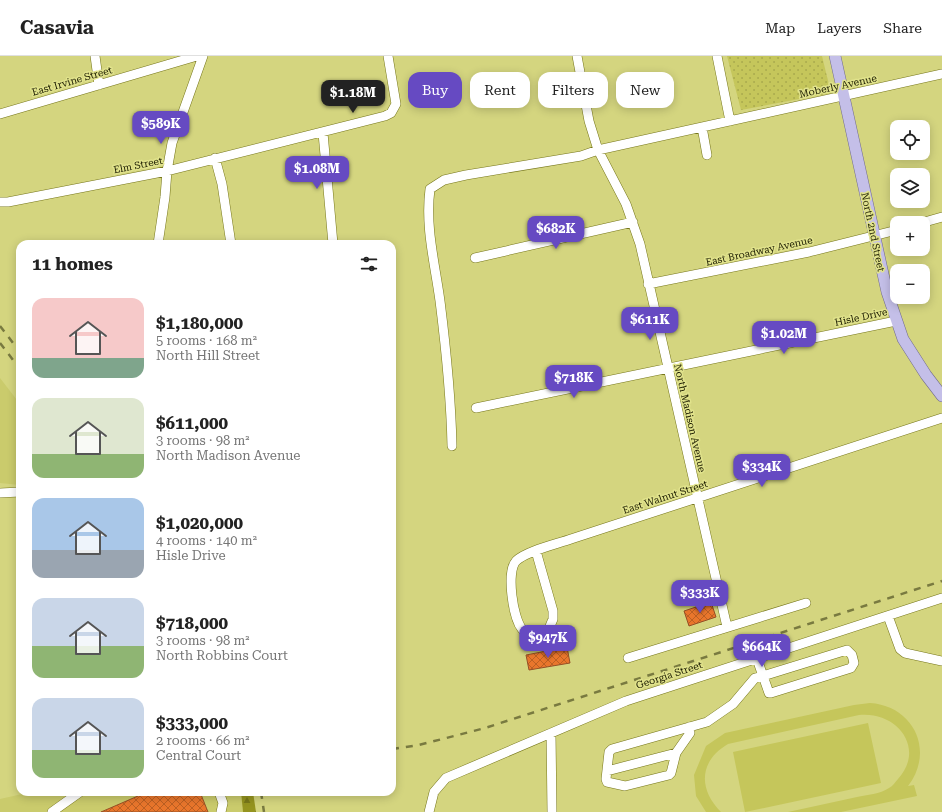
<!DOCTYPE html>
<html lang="en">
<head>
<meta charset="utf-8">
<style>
  :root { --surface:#fff; --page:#f2f2f2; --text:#222; --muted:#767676; --line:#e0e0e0; --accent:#664ac2 }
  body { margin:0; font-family:"Roboto Serif",serif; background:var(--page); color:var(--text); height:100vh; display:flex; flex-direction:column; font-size:15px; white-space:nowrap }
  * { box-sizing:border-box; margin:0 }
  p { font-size:13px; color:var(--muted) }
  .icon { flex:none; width:22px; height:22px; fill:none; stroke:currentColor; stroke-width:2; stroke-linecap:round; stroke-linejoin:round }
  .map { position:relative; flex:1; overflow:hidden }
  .sheet { position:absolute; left:16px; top:184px; width:380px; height:556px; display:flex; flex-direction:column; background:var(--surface); border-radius:12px; box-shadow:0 2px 10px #0003 }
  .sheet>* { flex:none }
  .hud { position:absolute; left:408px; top:16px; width:380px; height:36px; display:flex; gap:8px }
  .fabs { position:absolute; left:890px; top:64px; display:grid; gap:8px }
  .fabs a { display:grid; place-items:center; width:40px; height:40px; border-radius:8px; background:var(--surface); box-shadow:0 2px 10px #0003; font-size:20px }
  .price { position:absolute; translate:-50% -34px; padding:0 9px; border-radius:8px; background:var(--accent); color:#fff; font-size:13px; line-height:26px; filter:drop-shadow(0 1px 2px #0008) }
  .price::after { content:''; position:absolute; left:50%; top:24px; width:12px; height:9px; margin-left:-6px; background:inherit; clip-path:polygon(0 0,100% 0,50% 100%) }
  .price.current { background:#222; color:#fff }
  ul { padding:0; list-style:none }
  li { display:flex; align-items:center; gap:12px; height:100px; padding:0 16px }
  li span { display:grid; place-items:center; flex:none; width:112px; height:80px; border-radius:12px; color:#555 }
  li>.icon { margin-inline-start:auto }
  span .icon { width:48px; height:48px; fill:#fffc; stroke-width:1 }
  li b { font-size:17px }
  h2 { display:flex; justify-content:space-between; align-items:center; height:48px; padding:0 16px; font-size:17px }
  .pill { padding:0 14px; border-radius:12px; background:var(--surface); box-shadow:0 2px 10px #0003; font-size:14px; line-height:36px }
  .pill.current { background:var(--accent); color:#fff }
  header { display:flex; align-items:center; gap:24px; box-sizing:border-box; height:56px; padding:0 20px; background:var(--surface); border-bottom:1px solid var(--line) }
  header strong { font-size:19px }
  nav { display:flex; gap:22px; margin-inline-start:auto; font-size:14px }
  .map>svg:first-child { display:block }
  .built { fill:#cacb6c }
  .forest { fill:url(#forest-firs) }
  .park { fill:url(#park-dots) }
  .pitch { fill:#c5c65b }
  .building { fill:url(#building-cross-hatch); stroke:#965026 }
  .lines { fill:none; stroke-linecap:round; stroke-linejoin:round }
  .minor-casing { stroke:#76761a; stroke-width:10 }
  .major-casing { stroke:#706a8c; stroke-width:12 }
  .minor { stroke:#fff; stroke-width:9 }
  .major { stroke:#c4bfe8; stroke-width:11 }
  .rail { stroke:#797a40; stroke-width:2.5; stroke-dasharray:7 7; stroke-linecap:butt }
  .labels { text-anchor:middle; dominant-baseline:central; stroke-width:3; stroke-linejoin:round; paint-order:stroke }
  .street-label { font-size:10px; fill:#1d1d00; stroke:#e1e38c }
</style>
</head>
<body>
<header>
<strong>Casavia</strong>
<nav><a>Map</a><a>Layers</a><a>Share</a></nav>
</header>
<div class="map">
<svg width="942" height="756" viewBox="0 0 942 756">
  <defs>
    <pattern id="forest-firs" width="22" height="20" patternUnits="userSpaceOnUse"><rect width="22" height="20" fill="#95941f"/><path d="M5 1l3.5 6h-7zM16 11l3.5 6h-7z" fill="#797819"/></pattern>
    <pattern id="park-dots" width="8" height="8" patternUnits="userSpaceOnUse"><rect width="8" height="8" fill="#c5c65b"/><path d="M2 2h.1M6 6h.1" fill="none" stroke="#a9aa4d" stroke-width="1.8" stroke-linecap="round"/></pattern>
    <pattern id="building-cross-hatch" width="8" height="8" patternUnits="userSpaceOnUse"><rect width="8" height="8" fill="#e9762c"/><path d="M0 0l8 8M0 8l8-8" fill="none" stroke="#bc6023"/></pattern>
  </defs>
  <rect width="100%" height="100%" fill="#d4d57f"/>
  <!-- built -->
  <path class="built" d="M0 322 20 348V429L0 427Z
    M31 736H241L243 756H0V743Z"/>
  <!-- forest -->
  <path class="forest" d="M241 736H253L256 756H243Z"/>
  <!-- park -->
  <path class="park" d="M727 0H822L831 37 741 54Z"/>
  <!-- pitch -->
  <path class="pitch" d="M870 647C914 650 935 695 908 730L914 729 917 740 841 756H788C811 751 834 746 857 741 867 739 880 738 889 732 893 730 895 726 898 723 926 692 897 655 859 659L728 688C699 705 698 733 721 756H706L696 740 694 719 706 690 725 677 854 649Z
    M868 667 881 727 745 756 733 696Z"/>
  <!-- building -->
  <path class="building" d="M711 546 716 561 689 570 684 555Z
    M567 591 570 607 529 614 526 599Z
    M136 736H200L208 756H101L138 740Z"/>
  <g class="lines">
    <defs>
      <path id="minor" d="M95 0 99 29
        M577 0 589 65 598 94 626 148 640 188 727 571
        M717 0 730 65
        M0 58 197 0
        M702 71 707 99
        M323 77 333 188
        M215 102 222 128 231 188
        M0 146H8L167 115 385 60 391 57 396 48 388 0
        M921 167 942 161
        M158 188 165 141 167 115 172 87 203 0
        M475 202 633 166
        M648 228 809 196 897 174
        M476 352 896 265
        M452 390C451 342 446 293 440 245 435 208 425 171 430 133L444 124 466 119 581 100 598 94 942 18
        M0 437 20 436
        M536 495 553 555V563L548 575 535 580C530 579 525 577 522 573 513 562 506 516 516 505 526 495 557 488 571 483L942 362
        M888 560 900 593 905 597 942 605
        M628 602 806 547
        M689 671 690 677 676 697 671 717 669 719 625 730 607 726 606 723 609 696 612 693 707 666 733 648 755 622 763 620 847 594 852 599 854 607 851 612 771 637H769L757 603
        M551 677 552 756
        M607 715 676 697
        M219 736 223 747 221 756
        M52 756 80 736
        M429 756 434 736 446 722 626 645 942 542"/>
      <path id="major" d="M835 0 887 236 903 283 926 319 942 340"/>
    </defs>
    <!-- minor casing -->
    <use href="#minor" class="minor-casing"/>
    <!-- major casing -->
    <use href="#major" class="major-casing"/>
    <!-- minor -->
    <use href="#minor" class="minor"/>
    <!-- major -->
    <use href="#major" class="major"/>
    <!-- rail -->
    <path class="rail" d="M0 270 20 296
      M0 287 20 313
      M392 693 419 689 485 672 942 525
      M261 736 264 756"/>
  </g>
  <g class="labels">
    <!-- street labels -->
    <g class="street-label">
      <text transform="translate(72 25) rotate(-16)">East Irvine Street</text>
      <text transform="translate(838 30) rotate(-12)">Moberly Avenue</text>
      <text transform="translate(138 109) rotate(-11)">Elm Street</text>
      <text transform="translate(873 176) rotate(78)">North 2nd Street</text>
      <text transform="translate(759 195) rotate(-12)">East Broadway Avenue</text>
      <text transform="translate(861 261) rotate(-12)">Hisle Drive</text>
      <text transform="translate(690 362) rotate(77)">North Madison Avenue</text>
      <text transform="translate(665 441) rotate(-18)">East Walnut Street</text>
      <text transform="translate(669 619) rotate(-18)">Georgia Street</text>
    </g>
  </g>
</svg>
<div class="fabs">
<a><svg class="icon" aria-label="locate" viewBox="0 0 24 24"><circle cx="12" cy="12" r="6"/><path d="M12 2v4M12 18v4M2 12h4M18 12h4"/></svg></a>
<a><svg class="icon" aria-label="layers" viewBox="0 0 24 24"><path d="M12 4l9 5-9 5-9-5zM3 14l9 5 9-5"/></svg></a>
<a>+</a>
<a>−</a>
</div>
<b class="price current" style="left:353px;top:58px">$1.18M</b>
<b class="price" style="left:161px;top:89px">$589K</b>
<b class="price" style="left:317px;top:134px">$1.08M</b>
<b class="price" style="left:556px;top:194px">$682K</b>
<b class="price" style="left:650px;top:285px">$611K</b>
<b class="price" style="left:784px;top:299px">$1.02M</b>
<b class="price" style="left:574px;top:343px">$718K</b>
<b class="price" style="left:762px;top:432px">$334K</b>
<b class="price" style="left:700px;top:558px">$333K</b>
<b class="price" style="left:548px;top:603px">$947K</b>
<b class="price" style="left:762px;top:612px">$664K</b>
<div class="hud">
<a class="pill current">Buy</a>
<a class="pill">Rent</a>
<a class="pill">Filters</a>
<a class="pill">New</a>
</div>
<section class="sheet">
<h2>11 homes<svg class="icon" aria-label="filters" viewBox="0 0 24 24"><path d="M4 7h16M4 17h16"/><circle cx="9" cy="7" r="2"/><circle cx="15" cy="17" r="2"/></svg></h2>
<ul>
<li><span style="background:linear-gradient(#f6c9c9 75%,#7fa58c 0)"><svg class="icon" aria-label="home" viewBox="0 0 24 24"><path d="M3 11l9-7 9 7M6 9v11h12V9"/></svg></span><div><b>$1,180,000</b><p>5 rooms · 168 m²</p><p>North Hill Street</p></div></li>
<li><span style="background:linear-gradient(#dfe7d0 70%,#8fb573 0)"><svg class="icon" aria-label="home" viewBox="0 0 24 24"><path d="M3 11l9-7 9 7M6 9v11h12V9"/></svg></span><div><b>$611,000</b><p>3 rooms · 98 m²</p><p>North Madison Avenue</p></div></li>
<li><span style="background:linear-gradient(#a9c7e8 65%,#9aa5b1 0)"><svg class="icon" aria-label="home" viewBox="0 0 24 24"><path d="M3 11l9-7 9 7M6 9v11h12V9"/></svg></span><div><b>$1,020,000</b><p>4 rooms · 140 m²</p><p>Hisle Drive</p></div></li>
<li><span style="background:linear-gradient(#c9d6e8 60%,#8fb573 0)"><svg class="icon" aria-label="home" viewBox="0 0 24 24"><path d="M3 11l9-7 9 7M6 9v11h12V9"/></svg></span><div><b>$718,000</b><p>3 rooms · 98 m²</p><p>North Robbins Court</p></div></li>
<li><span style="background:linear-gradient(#c9d6e8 65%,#8fb573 0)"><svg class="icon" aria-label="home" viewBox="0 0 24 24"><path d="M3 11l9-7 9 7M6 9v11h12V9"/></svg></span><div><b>$333,000</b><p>2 rooms · 66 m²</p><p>Central Court</p></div></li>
</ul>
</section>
</div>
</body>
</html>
